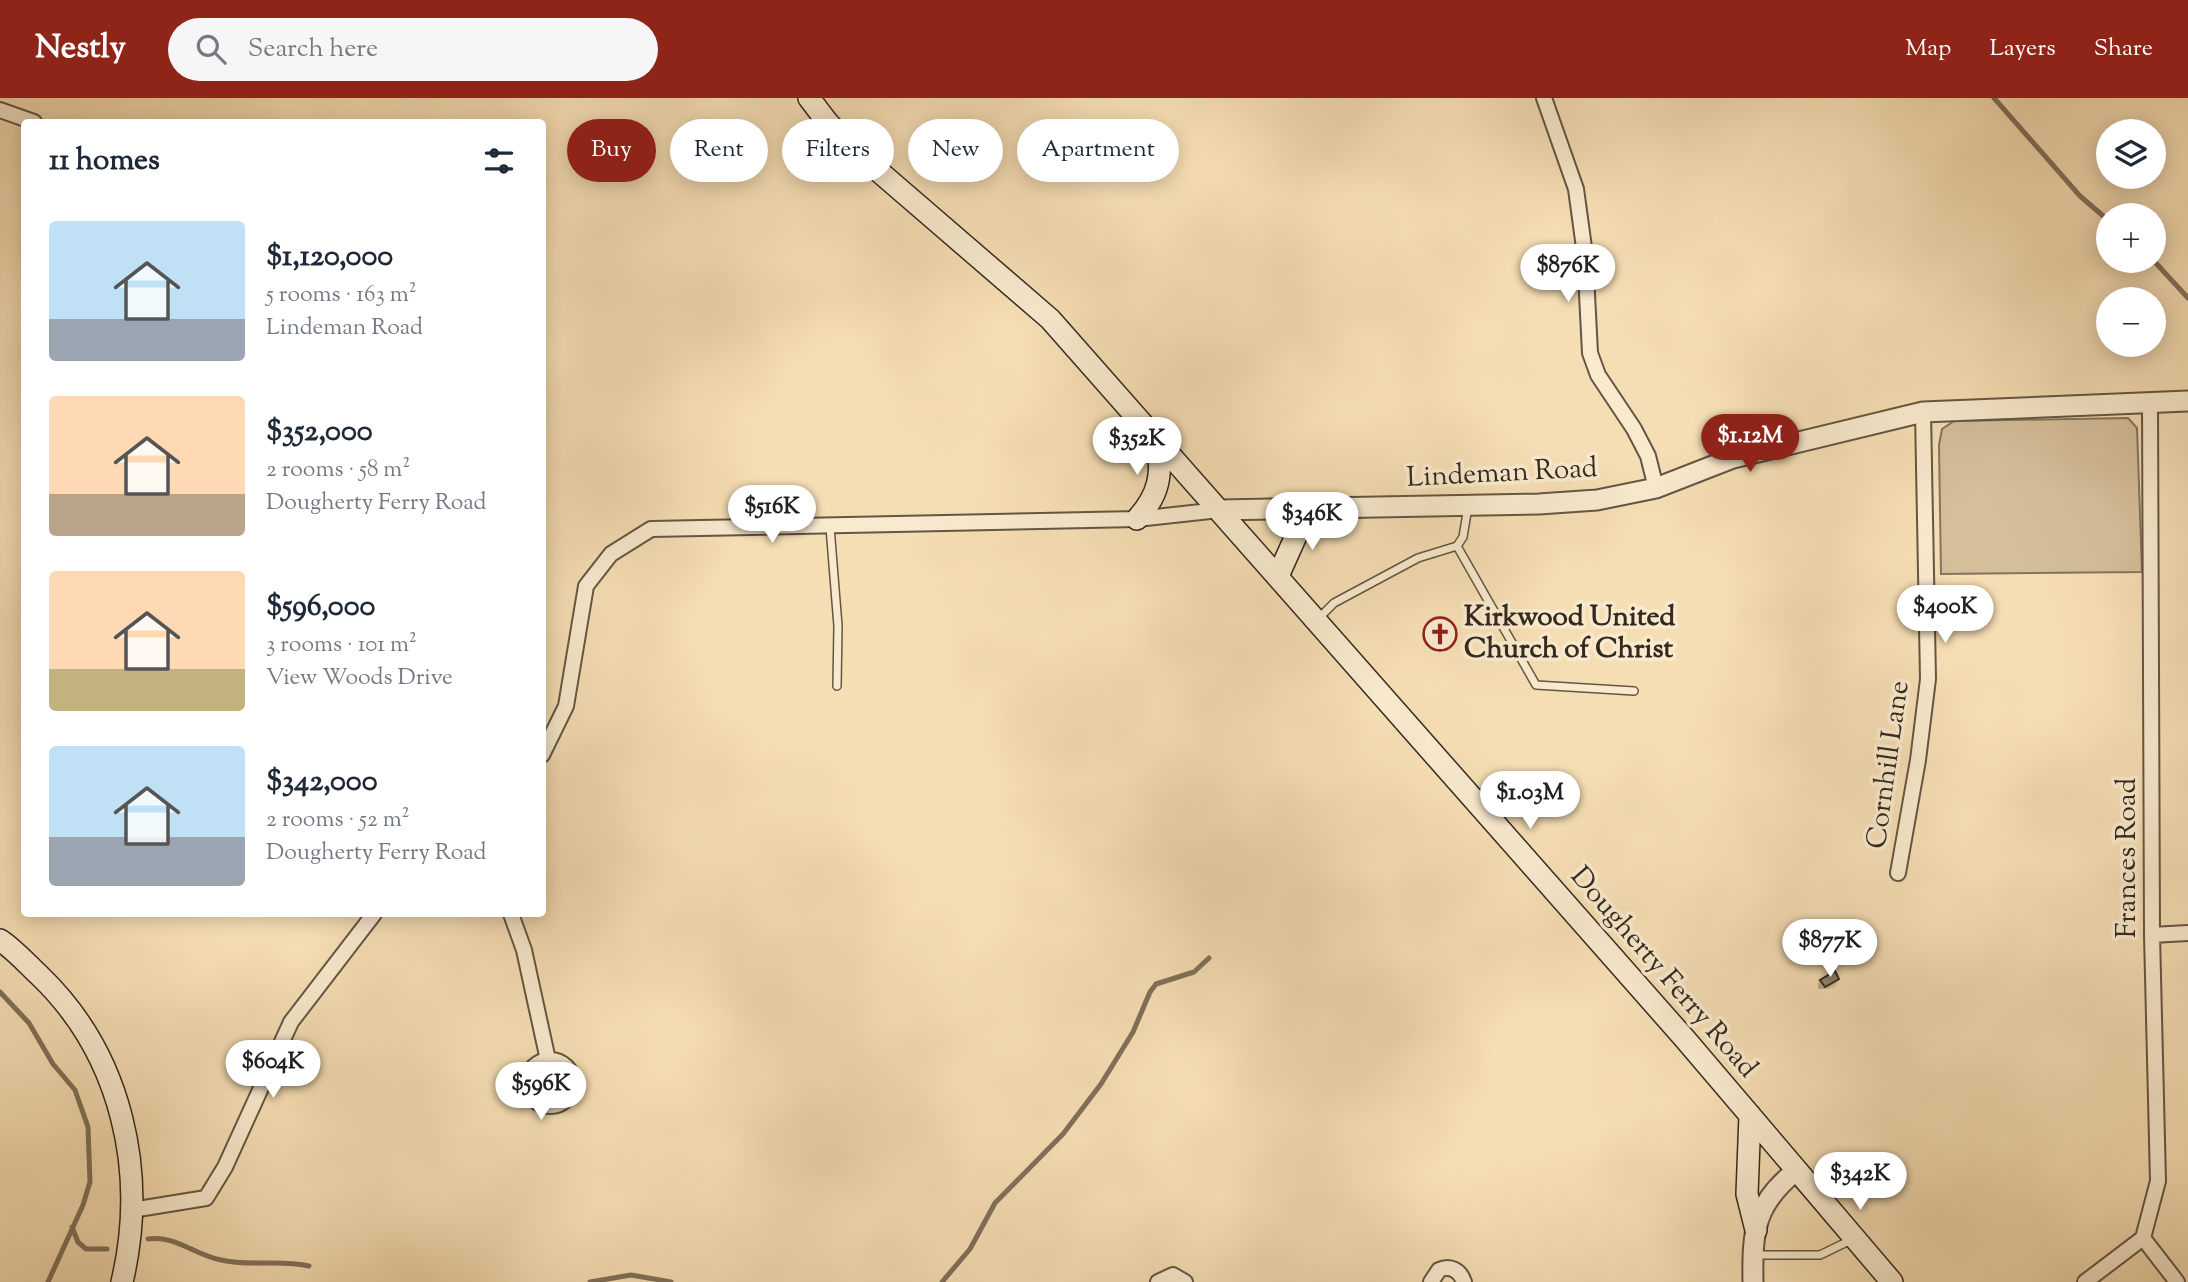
<!DOCTYPE html>
<html lang="en">
<head>
<meta charset="utf-8">
<style>
  :root { --surface:#fff; --page:#f6f6f7; --text:#1f2937; --muted:#747a83; --accent:#8f2418 }
  body { margin:0; font-family:"Sorts Mill Goudy",serif; background:var(--page); color:var(--text); height:100vh; display:flex; flex-direction:column; font-size:26px; white-space:nowrap }
  * { box-sizing:border-box; margin:0 }
  p { font-size:23px; color:var(--muted) }
  .icon { flex:none; width:38px; height:38px; fill:none; stroke:currentColor; stroke-width:2; stroke-linecap:round; stroke-linejoin:round }
  .map { position:relative; flex:1; overflow:hidden }
  .sheet { position:absolute; left:21px; top:21px; width:525px; height:798px; display:flex; flex-direction:column; background:var(--surface); border-radius:7px; box-shadow:0 4px 18px #0003 }
  .sheet>* { flex:none }
  .guide { position:absolute; left:567px; top:21px; width:665px; height:63px; display:flex; gap:14px }
  .buttons { position:absolute; left:2096px; top:21px; display:grid; gap:14px }
  .buttons a { display:grid; place-items:center; width:70px; height:70px; border-radius:50%; background:var(--surface); box-shadow:0 4px 18px #0003; font-size:35px }
  .price { position:absolute; translate:-50% -60px; padding:0 16px; border-radius:24px; background:#fff; color:#222; font-size:23px; line-height:46px; filter:drop-shadow(0 2px 4px #0008) }
  .price::after { content:''; position:absolute; left:50%; top:42px; width:21px; height:16px; margin-left:-10px; background:inherit; clip-path:polygon(0 0,100% 0,50% 100%) }
  .price.active { background:var(--accent); color:#fff }
  ul { padding:0; list-style:none }
  li { display:flex; align-items:center; gap:21px; height:175px; padding:0 28px }
  li span { display:grid; place-items:center; flex:none; width:196px; height:140px; border-radius:7px; color:#555 }
  li>.icon { margin-inline-start:auto }
  span .icon { width:84px; height:84px; fill:#fffc; stroke-width:1 }
  li b { font-size:30px }
  h2 { display:flex; justify-content:space-between; align-items:center; height:84px; padding:0 28px; font-size:30px }
  .tag { padding:0 24px; border-radius:32px; background:var(--surface); box-shadow:0 4px 18px #0003; font-size:24px; line-height:63px }
  .tag.active { background:var(--accent); color:#fff }
  header { display:flex; align-items:center; gap:42px; box-sizing:border-box; height:98px; padding:0 35px; background:var(--accent); color:#fff }
  header strong { font-size:33px }
  nav { display:flex; gap:38px; margin-inline-start:auto; font-size:24px }
  .search { width:490px; height:63px; background:var(--page); display:flex; align-items:center; gap:18px; box-sizing:border-box; padding:0 24px; border-radius:38px; color:var(--muted); font-size:26px }
  .map>svg:first-child { display:block }
  .green { fill:#d5bf9b; stroke:#84745d; stroke-width:2 }
  .lines { fill:none; stroke-linecap:round; stroke-linejoin:round }
  .stream { stroke:#80705a; stroke-width:5 }
  .building { fill:#98876c; stroke:#33291f; stroke-width:2; filter:url(#shadow) }
  .service-casing { stroke:#645644; stroke-width:10 }
  .minor-casing { stroke:#645644; stroke-width:18 }
  .tertiary-casing { stroke:#645644; stroke-width:23 }
  .secondary-casing { stroke:#33291f; stroke-width:24 }
  .service { stroke:#f9eace; stroke-width:7 }
  .minor { stroke:#f9eace; stroke-width:14 }
  .tertiary { stroke:#f9eace; stroke-width:19 }
  .secondary { stroke:#f9eace; stroke-width:21 }
  .labels { text-anchor:middle; dominant-baseline:central; stroke-width:7; stroke-linejoin:round; paint-order:stroke }
  .street-label { font-size:28px; fill:#33291f; stroke:#f9eace }
  .poi-label { font-size:28px; font-weight:bold; fill:#33291f; stroke:#f9eace; text-anchor:start }
</style>
</head>
<body>
<header>
<strong>Nestly</strong>
<div class="search"><svg class="icon" aria-label="search" viewBox="0 0 24 24"><circle cx="10" cy="10" r="6"/><path d="M15 15l6 6"/></svg>Search here</div>
<nav><a>Map</a><a>Layers</a><a>Share</a></nav>
</header>
<div class="map">
<svg width="2188" height="1184" viewBox="0 0 2188 1184">
  <defs>
    <filter id="shadow"><feDropShadow dx="-4.5" dy="4.5" stdDeviation="2" flood-color="#0004"/></filter>
  </defs>
  <rect width="100%" height="100%" fill="#f6deb4"/>
  <filter id="stains"><feTurbulence type="fractalNoise" baseFrequency=".00286" numOctaves="4"/><feColorMatrix values="0 0 0 0 .2 0 0 0 0 .09 0 0 0 0 .02 0 0 0 .5 -.17"/></filter>
  <radialGradient id="worn" r=".72"><stop offset=".6" stop-color="#630" stop-opacity="0"/><stop offset="1" stop-color="#630" stop-opacity=".3"/></radialGradient>
  <!-- green -->
  <path class="green" d="M2128 320 2137 330 2142 474 1941 476 1939 347 1942 331 1954 323Z"/>
  <g class="lines">
    <!-- stream -->
    <path class="stream" d="M1994 0 2080 98 2109 123
      M2154 163 2188 200
      M0 894 29 925 53 966 75 992 88 1029 90 1084 83 1107 48 1184
      M72 1129 78 1144 86 1151H107
      M148 1141C175 1137 195 1157 221 1162 250 1169 280 1161 309 1168
      M590 1184 631 1177 671 1184
      M942 1184 970 1151 995 1105 1063 1036 1101 986 1133 934 1150 894 1156 886 1194 874 1209 860"/>
  </g>
  <!-- building -->
  <path class="building" d="M1835 873 1839 881 1825 889 1820 882Z"/>
  <g class="lines">
    <defs>
      <path id="service" d="M830 429 838 528 837 588
        M1457 448 1536 587 1634 593
        M1317 522 1334 505 1418 460 1457 448 1463 439 1468 409
        M1754 1157H1820L1851 1142"/>
      <path id="minor" d="M1544 0 1576 91 1585 157 1590 255 1598 277 1634 331 1648 358 1656 390
        M0 12 34 24
        M542 657 566 608 586 488 611 456 651 431 1137 421 1219 412
        M1898 775 1918 662 1928 581 1923 314
        M511 816 524 852 548 962
        M2152 837 2188 835
        M527 985a23 23 0 1 1 46 0a23 23 0 1 1-46 0Z
        M132 1112 206 1100 225 1069 291 924 374 816
        M2143 1140 2177 1184
        M1158 1184 1173 1177 1185 1184
        M1431 1184 1439 1172C1450 1167 1460 1172 1464 1184
        M2085 1184 2143 1140 2158 1083 2152 837 2150 304"/>
      <path id="tertiary" d="M1219 412 1539 406 1597 402 1656 390 1733 360 1923 314 2188 303
        M1753 1184C1752 1132 1755 1105 1797 1072"/>
      <path id="secondary" d="M809 0 828 25 861 58 1050 221 1685 941 1892 1184
        M1137 421C1160 396 1162 376 1158 343
        M1278 478 1300 429 1314 410
        M0 842C15 852 27 866 40 878 122 957 148 1074 122 1184
        M1750 1017 1747 1096 1756 1132"/>
    </defs>
    <!-- service casing -->
    <use href="#service" class="service-casing"/>
    <!-- minor casing -->
    <use href="#minor" class="minor-casing"/>
    <!-- tertiary casing -->
    <use href="#tertiary" class="tertiary-casing"/>
    <!-- secondary casing -->
    <use href="#secondary" class="secondary-casing"/>
    <!-- service -->
    <use href="#service" class="service"/>
    <!-- minor -->
    <use href="#minor" class="minor"/>
    <!-- tertiary -->
    <use href="#tertiary" class="tertiary"/>
    <!-- secondary -->
    <use href="#secondary" class="secondary"/>
  </g>
  <!-- icons -->
  <defs>
    <symbol id="church-ring" viewBox="-11 -11 22 22"><circle r="9.5" fill="#f9eace" stroke="#8f2418" stroke-width="1.5"/><path d="M-1.2-6h2.4v3.5h3.3v2.4h-3.3V6h-2.4V-.1h-3.3v-2.4h3.3Z" fill="#8f2418"/></symbol>
  </defs>
  <g fill-rule="evenodd">
    <use href="#church-ring" x="1421" y="517" width="38" height="38"/>
  </g>
  <g class="labels">
    <!-- street labels -->
    <g class="street-label">
      <text transform="translate(1502 376) rotate(-3)">Lindeman Road</text>
      <text transform="translate(1889 667) rotate(-82)">Cornhill Lane</text>
      <text transform="translate(2128 760) rotate(-90)">Frances Road</text>
      <text transform="translate(1663 875) rotate(49)">Dougherty Ferry Road</text>
    </g>
    <!-- poi labels -->
    <g class="poi-label">
      <text x="1464" y="520">Kirkwood United<tspan x="1464" dy="32">Church of Christ</tspan></text>
    </g>
  </g>
  <rect width="100%" height="100%" filter="url(#stains)"/>
  <rect width="100%" height="100%" fill="url(#worn)"/>
</svg>
<div class="buttons">
<a><svg class="icon" aria-label="layers" viewBox="0 0 24 24"><path d="M12 4l9 5-9 5-9-5zM3 14l9 5 9-5"/></svg></a>
<a>+</a>
<a>−</a>
</div>
<b class="price" style="left:1568px;top:206px">$876K</b>
<b class="price active" style="left:1750px;top:376px">$1.12M</b>
<b class="price" style="left:1137px;top:379px">$352K</b>
<b class="price" style="left:772px;top:447px">$516K</b>
<b class="price" style="left:1312px;top:454px">$346K</b>
<b class="price" style="left:1945px;top:547px">$400K</b>
<b class="price" style="left:1530px;top:733px">$1.03M</b>
<b class="price" style="left:1830px;top:881px">$877K</b>
<b class="price" style="left:273px;top:1002px">$604K</b>
<b class="price" style="left:541px;top:1024px">$596K</b>
<b class="price" style="left:1860px;top:1114px">$342K</b>
<div class="guide">
<a class="tag active">Buy</a>
<a class="tag">Rent</a>
<a class="tag">Filters</a>
<a class="tag">New</a>
<a class="tag">Apartment</a>
</div>
<section class="sheet">
<h2>11 homes<svg class="icon" aria-label="filters" viewBox="0 0 24 24"><path d="M4 7h16M4 17h16"/><circle cx="9" cy="7" r="2"/><circle cx="15" cy="17" r="2"/></svg></h2>
<ul>
<li><span style="background:linear-gradient(#bfe0f5 70%,#9aa5b1 0)"><svg class="icon" aria-label="home" viewBox="0 0 24 24"><path d="M3 11l9-7 9 7M6 9v11h12V9"/></svg></span><div><b>$1,120,000</b><p>5 rooms · 163 m²</p><p>Lindeman Road</p></div></li>
<li><span style="background:linear-gradient(#ffd9b3 70%,#b9a48a 0)"><svg class="icon" aria-label="home" viewBox="0 0 24 24"><path d="M3 11l9-7 9 7M6 9v11h12V9"/></svg></span><div><b>$352,000</b><p>2 rooms · 58 m²</p><p>Dougherty Ferry Road</p></div></li>
<li><span style="background:linear-gradient(#ffd9b3 70%,#c2b280 0)"><svg class="icon" aria-label="home" viewBox="0 0 24 24"><path d="M3 11l9-7 9 7M6 9v11h12V9"/></svg></span><div><b>$596,000</b><p>3 rooms · 101 m²</p><p>View Woods Drive</p></div></li>
<li><span style="background:linear-gradient(#bfe0f5 65%,#9aa5b1 0)"><svg class="icon" aria-label="home" viewBox="0 0 24 24"><path d="M3 11l9-7 9 7M6 9v11h12V9"/></svg></span><div><b>$342,000</b><p>2 rooms · 52 m²</p><p>Dougherty Ferry Road</p></div></li>
</ul>
</section>
</div>
</body>
</html>
